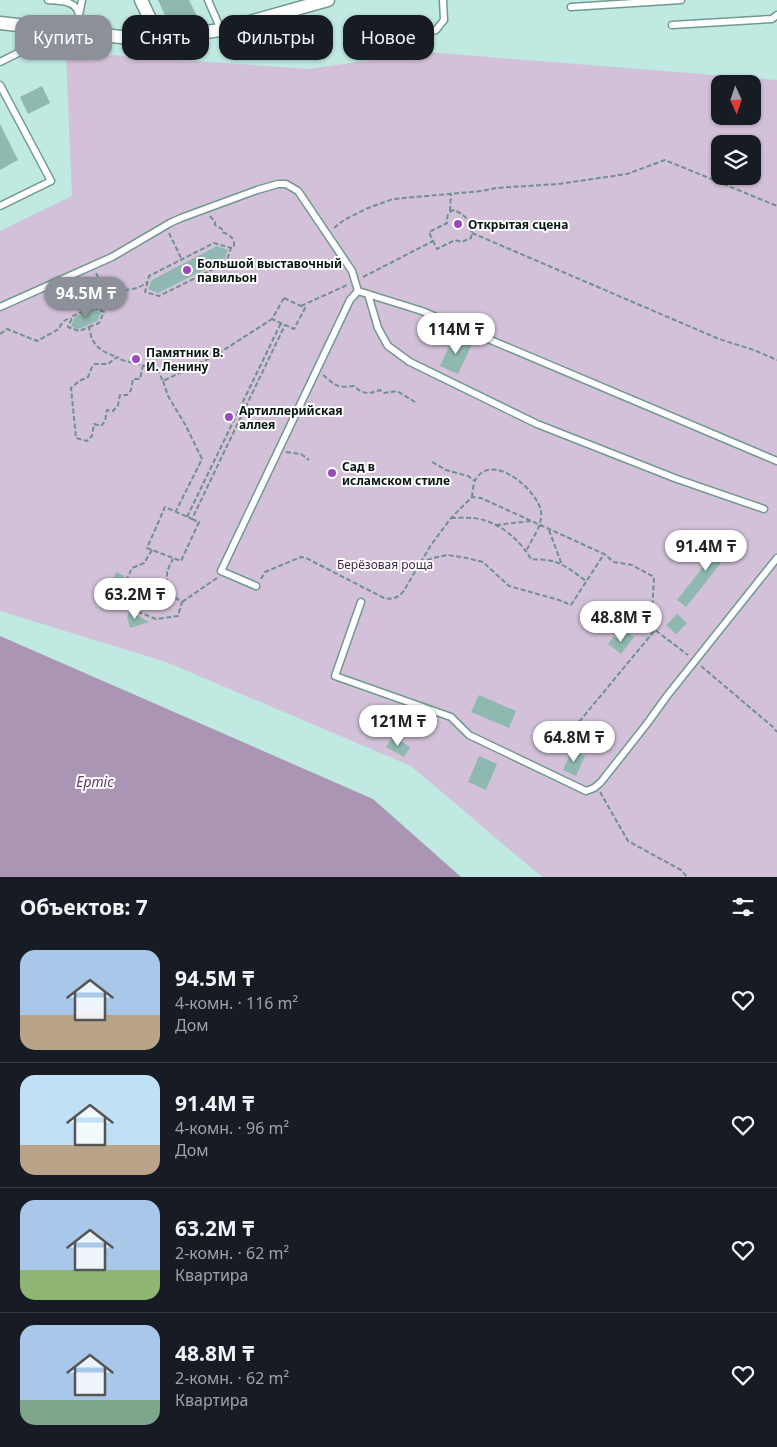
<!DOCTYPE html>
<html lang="ru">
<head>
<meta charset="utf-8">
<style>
  :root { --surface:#171b24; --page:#20242c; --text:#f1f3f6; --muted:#9ea1a6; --line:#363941; --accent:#8c9099 }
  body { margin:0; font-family:"Noto Sans",sans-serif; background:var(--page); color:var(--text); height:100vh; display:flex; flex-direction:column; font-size:19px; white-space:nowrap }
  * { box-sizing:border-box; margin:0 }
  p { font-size:16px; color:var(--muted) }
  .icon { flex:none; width:28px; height:28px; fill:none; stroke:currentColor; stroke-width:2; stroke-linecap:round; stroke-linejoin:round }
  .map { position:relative; height:877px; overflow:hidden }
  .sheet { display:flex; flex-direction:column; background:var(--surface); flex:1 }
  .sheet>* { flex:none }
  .hud { position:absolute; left:15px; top:15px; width:500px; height:45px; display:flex; gap:10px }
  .needle { width:32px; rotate:177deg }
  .buttons { position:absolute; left:711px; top:75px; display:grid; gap:10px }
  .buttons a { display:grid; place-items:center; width:50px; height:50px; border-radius:10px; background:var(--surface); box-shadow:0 1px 4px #0004; font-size:25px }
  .price { position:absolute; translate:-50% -42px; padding:0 11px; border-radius:18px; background:#fff; color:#222; font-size:16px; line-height:32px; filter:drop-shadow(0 1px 2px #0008) }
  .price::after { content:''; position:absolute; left:50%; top:30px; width:15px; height:11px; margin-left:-8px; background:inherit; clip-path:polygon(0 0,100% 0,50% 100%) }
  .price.active { background:var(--accent); color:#fff }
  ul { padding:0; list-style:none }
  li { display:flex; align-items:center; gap:15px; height:125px; padding:0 20px }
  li+li { border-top:1px solid var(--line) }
  li span { display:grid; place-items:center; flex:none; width:140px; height:100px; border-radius:15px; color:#555 }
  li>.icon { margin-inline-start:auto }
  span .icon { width:60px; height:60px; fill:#fffc; stroke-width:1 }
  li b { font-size:21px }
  h2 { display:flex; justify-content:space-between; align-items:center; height:60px; padding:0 20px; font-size:21px }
  .pill { padding:0 18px; border-radius:15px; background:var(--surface); box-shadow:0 1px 4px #0004; font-size:18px; line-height:45px }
  .pill.active { background:var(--accent); color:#fff }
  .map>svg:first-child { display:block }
  .green { fill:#d2c1d9; fill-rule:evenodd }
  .water { fill:#ab95b4 }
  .building { fill:#8fb8b0 }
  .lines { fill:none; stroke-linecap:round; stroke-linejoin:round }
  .lane-casing { stroke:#719991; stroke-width:9 }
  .street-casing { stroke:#719991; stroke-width:15 }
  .path { stroke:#71908b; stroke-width:2; stroke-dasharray:5 2.5; stroke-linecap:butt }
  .lane { stroke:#fff; stroke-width:6 }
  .street { stroke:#fff; stroke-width:12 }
  .poi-dot { fill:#9b4aba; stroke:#fff; stroke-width:2 }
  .labels { text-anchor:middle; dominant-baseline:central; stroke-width:4; stroke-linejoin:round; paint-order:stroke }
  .poi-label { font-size:12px; font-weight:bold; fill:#071614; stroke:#fff; text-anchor:start }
  .park-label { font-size:12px; fill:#43254f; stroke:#fff }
  .water-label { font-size:14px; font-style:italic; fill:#5b3c68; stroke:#fff }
</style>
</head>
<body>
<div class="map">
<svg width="777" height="877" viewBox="0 0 777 877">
  <rect width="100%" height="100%" fill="#bfe9e1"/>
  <!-- green -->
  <path class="green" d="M66 52 308 69 427 52 777 80V877H542L411 766 166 662 0 611V231L72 196ZM720 84H752V116H720ZM720 144H752V176H720Z"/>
  <!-- water -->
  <path class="water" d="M0 636 373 799 461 877H0Z"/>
  <!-- building -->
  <path class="building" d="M158 0H189L197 16 171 28Z
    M42 86 50 103 28 114 20 97Z
    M0 124 18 160 0 170Z
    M217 246 228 250 224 260 158 293 148 289 152 280Z
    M91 309 101 313 97 321 78 329 71 326 75 317Z
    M454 336 472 344 458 374 440 366Z
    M726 538 735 545 686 607 677 600Z
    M116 572 124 576 115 596 107 592Z
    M130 611 149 622 130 628 127 617Z
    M677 614 687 623 676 634 666 625Z
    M627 632 634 637 621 654 608 644 614 636 621 641Z
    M479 695 516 711 509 728 471 712Z
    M393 736 410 747 404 757 386 747Z
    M572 750 585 756 576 776 563 770Z
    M479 756 497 764 486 790 468 782Z"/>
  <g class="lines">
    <defs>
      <path id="lane" d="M48 0C59 1 77 0 79 15 79 20 77 27 76 32
        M208 0 221 30
        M571 7 681 0
        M79 15 82 0
        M672 25 772 19 777 15
        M379 44 436 30 444 20 443 0
        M0 62 18 53 28 36 32 26
        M0 85 51 181 0 206
        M368 294 378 328 388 346 410 362 537 424 677 479 764 509
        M0 307 112 257 170 223 181 218 257 190 278 184H286L298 191 352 271 358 291 422 311 777 461
        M256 586 221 571 350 300 358 291
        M361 602 335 676 451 717 469 735 586 791 594 788 601 782 646 725 667 696 777 558"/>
      <path id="street" d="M141 0 159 38
        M0 23 138 39 159 38 221 30 328 0"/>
    </defs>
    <!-- lane casing -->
    <use href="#lane" class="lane-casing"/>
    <!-- street casing -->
    <use href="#street" class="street-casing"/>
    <!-- path -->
    <path class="path" d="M450 211 451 194
      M210 216 215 222V225L222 229V232C230 235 235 238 234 247L231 248 226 263 159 296 145 292 149 276 214 243 231 248
      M334 228 344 220 368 208 393 199 482 191 496 188 558 184 627 174 665 160 777 206
      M169 233 182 260
      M472 233 719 339 754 350 777 360
      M96 273C102 284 104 297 98 309
      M363 277 433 241 429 232 447 223C447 217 447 212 454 210 466 215 474 224 471 238L462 242 455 240 437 249 433 241
      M102 290C116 289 136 293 147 282
      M284 298 305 308 294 329 272 319Z
      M301 306 347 285
      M89 327 99 323 104 312 92 307 73 316 68 327 79 331 89 327C92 346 100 351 117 357
      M0 334 7 329 37 341 59 329C61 323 65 318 72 319
      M143 365 140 379H133L131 390 127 395H120L118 405 113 411 107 410 105 421 101 426 94 424 92 436 87 441 76 438 71 388 79 381 88 377 92 367 95 364H108L117 357 122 360 157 369 163 381 216 355 272 319
      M323 375C336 386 336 388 354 386 364 395 368 394 380 390L384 393 397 391 415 402
      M163 381 168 396 186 426 202 459 176 511
      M286 452 301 454 309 460
      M432 462 446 470 468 476 475 481
      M472 497C473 490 473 480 479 475 498 456 537 491 541 511 543 525 532 539 526 551
      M187 517 281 323
      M451 518C460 518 470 517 479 519 500 523 520 540 531 559 538 560 548 559 555 562 566 565 576 574 586 581
      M192 519 199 522 181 561 147 548 165 507 192 519 285 325
      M496 525 531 521
      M549 530 562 565
      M152 550 144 563 132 568 116 603 156 619 178 616 182 602 167 592V571L173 559
      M420 563 433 558 448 555 467 558 483 562 509 586 559 600 571 605 604 554
      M261 579 265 572 301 557 306 558 384 598C392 600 397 598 403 592L431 545 451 518 472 497 481 498 604 554 614 562 632 565 654 577 652 614 655 630
      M182 602 217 578
      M701 666 773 727 777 732
      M563 747 574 728 655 630 688 655
      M600 792 628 841 681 870 687 877"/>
    <!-- lane -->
    <use href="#lane" class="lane"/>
    <!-- street -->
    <use href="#street" class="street"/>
  </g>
  <!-- markers -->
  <g class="poi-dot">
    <circle cx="458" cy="224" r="5"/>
    <circle cx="187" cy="270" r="5"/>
    <circle cx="136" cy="359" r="5"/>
    <circle cx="229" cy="417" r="5"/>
    <circle cx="332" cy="473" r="5"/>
  </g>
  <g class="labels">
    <!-- poi labels -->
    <g class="poi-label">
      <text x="468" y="224">Открытая сцена</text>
      <text x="197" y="263">Большой выставочный<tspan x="197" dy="14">павильон</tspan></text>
      <text x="146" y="352">Памятник В.<tspan x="146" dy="14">И. Ленину</tspan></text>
      <text x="239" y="410">Артиллерийская<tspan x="239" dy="14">аллея</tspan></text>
      <text x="342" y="466">Сад в<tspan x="342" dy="14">исламском стиле</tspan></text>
    </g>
    <!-- park labels -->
    <g class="park-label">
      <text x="385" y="564">Берёзовая роща</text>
    </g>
    <!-- water labels -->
    <g class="water-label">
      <text x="95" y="781">Ертіс</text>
    </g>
  </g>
</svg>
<div class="buttons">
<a><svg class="needle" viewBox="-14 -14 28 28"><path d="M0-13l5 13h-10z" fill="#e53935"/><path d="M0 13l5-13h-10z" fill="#9ea1a6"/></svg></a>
<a><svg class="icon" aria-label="layers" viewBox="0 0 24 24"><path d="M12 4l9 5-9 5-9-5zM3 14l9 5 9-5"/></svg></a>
</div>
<b class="price active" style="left:86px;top:319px">94.5M ₸</b>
<b class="price" style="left:456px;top:355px">114M ₸</b>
<b class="price" style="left:706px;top:572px">91.4M ₸</b>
<b class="price" style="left:135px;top:620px">63.2M ₸</b>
<b class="price" style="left:621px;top:643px">48.8M ₸</b>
<b class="price" style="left:398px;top:747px">121M ₸</b>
<b class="price" style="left:574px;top:763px">64.8M ₸</b>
<div class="hud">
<a class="pill active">Купить</a>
<a class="pill">Снять</a>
<a class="pill">Фильтры</a>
<a class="pill">Новое</a>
</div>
</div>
<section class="sheet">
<h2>Объектов: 7<svg class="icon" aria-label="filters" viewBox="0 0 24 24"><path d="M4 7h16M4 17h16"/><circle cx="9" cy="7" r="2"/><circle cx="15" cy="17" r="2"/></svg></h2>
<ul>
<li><span style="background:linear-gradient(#a9c7e8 65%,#b9a48a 0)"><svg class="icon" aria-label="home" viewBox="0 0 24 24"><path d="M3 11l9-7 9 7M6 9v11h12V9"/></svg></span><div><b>94.5M ₸</b><p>4-комн. · 116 m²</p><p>Дом</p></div><svg class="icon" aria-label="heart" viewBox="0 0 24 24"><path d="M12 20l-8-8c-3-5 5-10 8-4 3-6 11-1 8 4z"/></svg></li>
<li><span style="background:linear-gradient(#bfe0f5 70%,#b9a48a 0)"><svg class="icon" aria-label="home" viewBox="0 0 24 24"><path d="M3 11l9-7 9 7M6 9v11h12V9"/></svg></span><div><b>91.4M ₸</b><p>4-комн. · 96 m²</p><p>Дом</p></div><svg class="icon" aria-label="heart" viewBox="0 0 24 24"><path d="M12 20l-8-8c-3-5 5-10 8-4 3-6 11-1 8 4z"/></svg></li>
<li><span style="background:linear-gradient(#a9c7e8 70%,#8fb573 0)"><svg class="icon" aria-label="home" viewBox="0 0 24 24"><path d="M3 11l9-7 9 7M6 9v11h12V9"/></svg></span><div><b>63.2M ₸</b><p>2-комн. · 62 m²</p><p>Квартира</p></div><svg class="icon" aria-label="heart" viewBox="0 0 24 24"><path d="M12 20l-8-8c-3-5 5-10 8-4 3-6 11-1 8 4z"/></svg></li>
<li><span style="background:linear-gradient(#a9c7e8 75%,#7fa58c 0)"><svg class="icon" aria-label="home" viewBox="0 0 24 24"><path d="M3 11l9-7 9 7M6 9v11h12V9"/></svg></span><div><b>48.8M ₸</b><p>2-комн. · 62 m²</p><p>Квартира</p></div><svg class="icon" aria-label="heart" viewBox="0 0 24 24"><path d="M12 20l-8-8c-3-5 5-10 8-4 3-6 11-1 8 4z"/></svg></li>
</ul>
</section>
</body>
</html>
